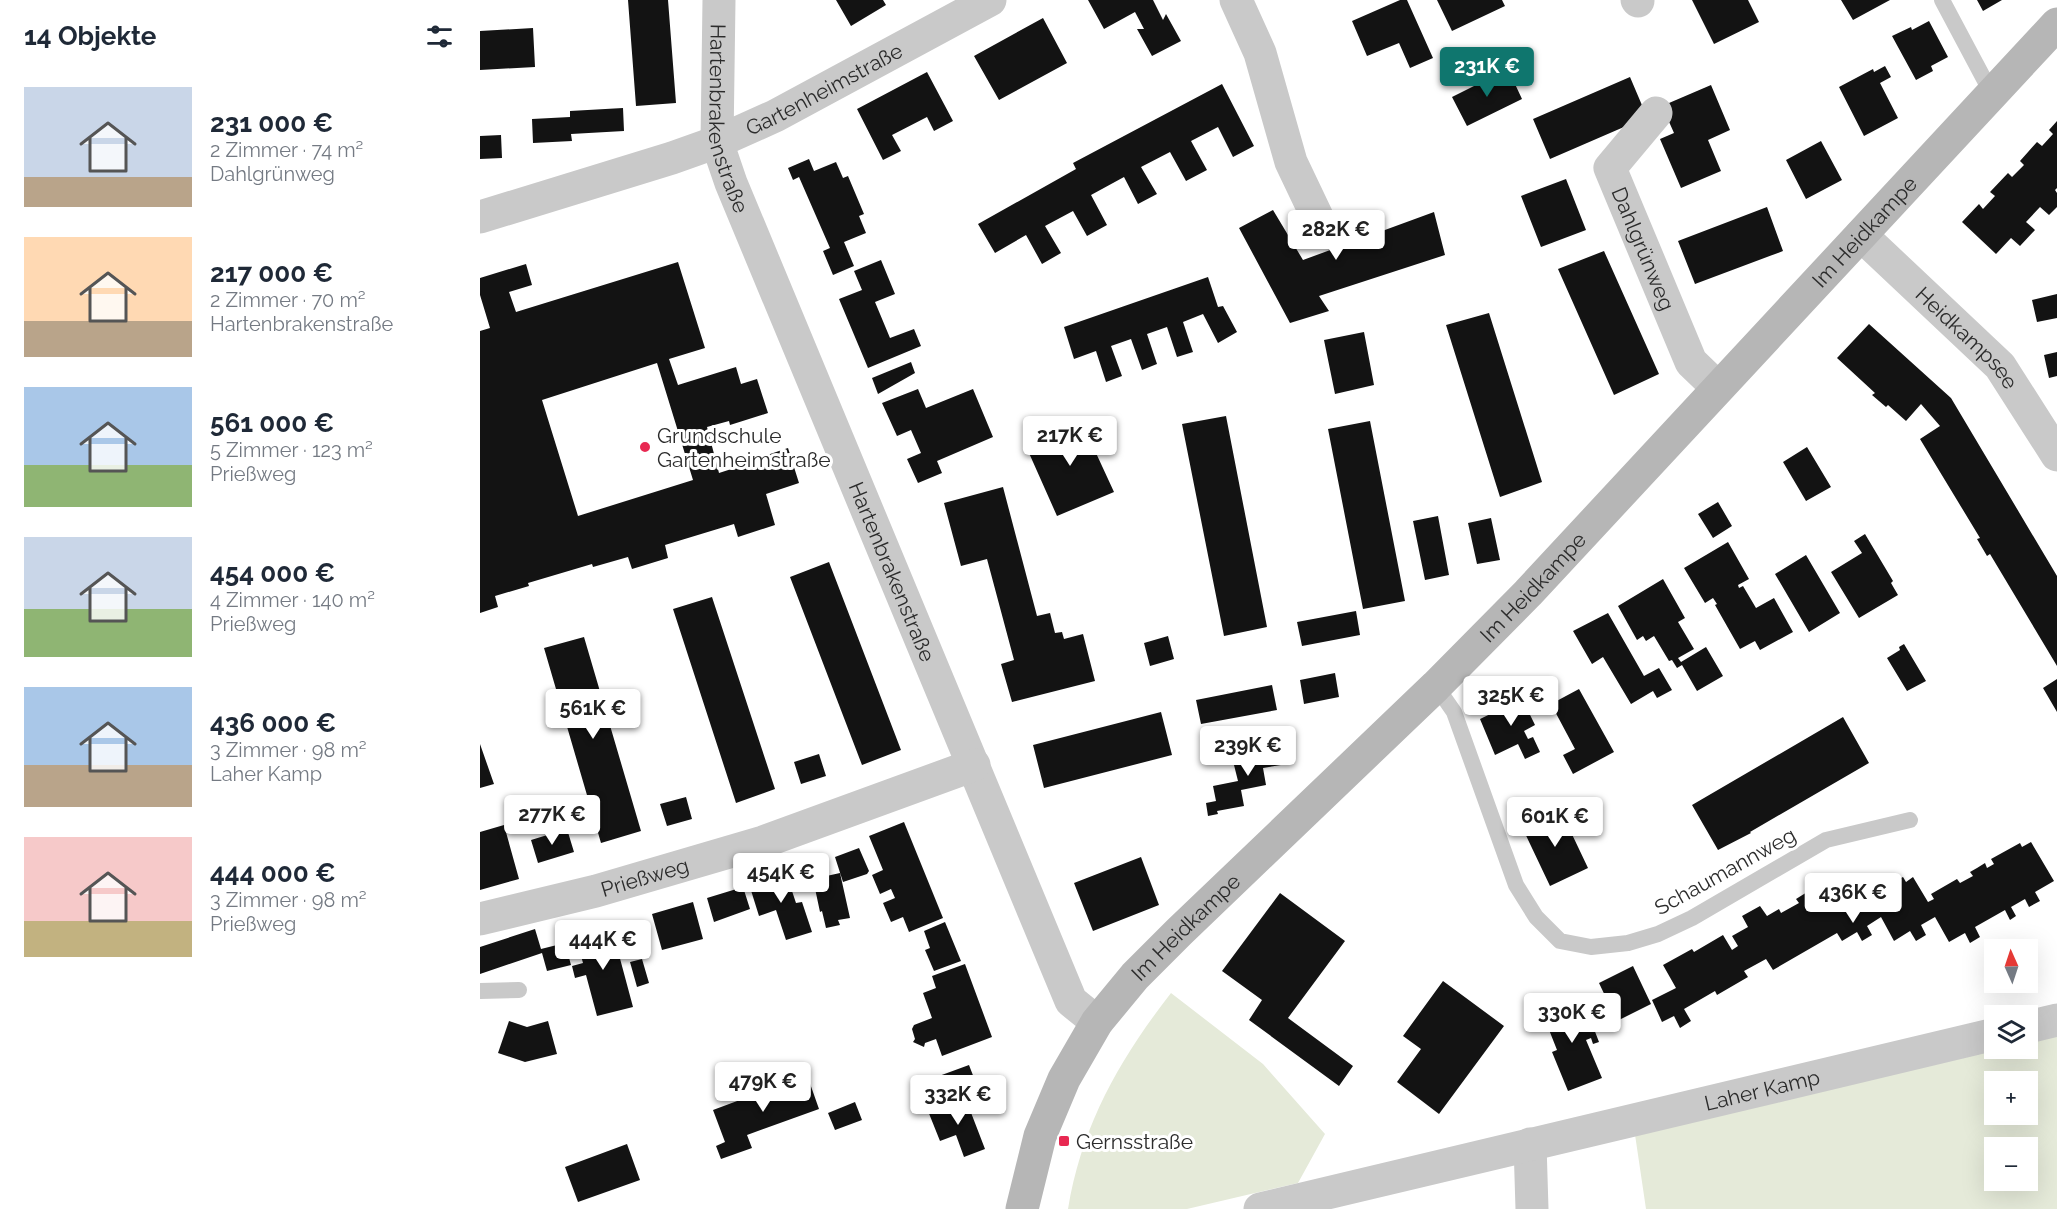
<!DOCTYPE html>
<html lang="de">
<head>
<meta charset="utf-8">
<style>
  :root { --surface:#fff; --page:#f6f6f7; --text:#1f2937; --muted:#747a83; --accent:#0f766e }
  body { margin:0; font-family:Raleway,sans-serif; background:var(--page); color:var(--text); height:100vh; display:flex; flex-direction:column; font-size:22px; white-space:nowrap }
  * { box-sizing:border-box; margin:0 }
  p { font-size:20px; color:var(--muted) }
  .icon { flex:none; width:33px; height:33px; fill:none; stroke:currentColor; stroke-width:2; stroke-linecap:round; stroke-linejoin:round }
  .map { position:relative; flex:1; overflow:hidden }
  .side { display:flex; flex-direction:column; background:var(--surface); width:480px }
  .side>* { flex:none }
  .needle { width:39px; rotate:357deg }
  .controls { position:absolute; left:1504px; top:939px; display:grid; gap:12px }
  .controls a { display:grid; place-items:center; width:54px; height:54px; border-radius:0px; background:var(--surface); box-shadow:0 6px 24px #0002; font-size:30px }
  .price { position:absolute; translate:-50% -51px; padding:0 14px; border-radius:6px; background:#fff; color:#222; font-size:20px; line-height:39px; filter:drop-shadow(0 2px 3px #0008) }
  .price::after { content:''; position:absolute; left:50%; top:36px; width:18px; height:14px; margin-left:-9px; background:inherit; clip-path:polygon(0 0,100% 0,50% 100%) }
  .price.active { background:var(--accent); color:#fff }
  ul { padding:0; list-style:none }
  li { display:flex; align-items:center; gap:18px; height:150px; padding:0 24px }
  li span { display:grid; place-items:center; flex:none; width:168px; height:120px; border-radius:0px; color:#555 }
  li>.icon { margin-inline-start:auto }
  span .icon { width:72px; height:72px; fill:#fffc; stroke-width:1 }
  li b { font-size:26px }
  h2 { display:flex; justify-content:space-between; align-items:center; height:72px; padding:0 24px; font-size:26px }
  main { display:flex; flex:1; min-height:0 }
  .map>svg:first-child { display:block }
  .green { fill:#e5ead9; fill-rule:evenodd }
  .building { fill:#131313; fill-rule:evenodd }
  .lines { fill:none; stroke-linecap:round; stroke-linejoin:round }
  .lane { stroke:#c9c9c9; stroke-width:16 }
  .street { stroke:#c9c9c9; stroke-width:33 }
  .secondary { stroke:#b6b6b6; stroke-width:33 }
  .poi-dot { fill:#e82952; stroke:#fff; stroke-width:2 }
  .labels { text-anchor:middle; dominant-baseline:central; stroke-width:6; stroke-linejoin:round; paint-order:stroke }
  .street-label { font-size:21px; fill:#2c2c2c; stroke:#fff }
  .poi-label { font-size:21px; fill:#2c2c2c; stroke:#fff; text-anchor:start }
</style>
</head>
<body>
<main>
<section class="side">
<h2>14 Objekte<svg class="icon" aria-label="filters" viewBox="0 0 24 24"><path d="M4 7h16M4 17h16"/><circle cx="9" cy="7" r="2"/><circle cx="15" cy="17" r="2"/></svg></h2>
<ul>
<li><span style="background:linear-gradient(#c9d6e8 75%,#b9a48a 0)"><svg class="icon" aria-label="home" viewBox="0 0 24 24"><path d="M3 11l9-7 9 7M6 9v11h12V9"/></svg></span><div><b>231 000 €</b><p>2 Zimmer · 74 m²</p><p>Dahlgrünweg</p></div></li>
<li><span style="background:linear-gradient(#ffd9b3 70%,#b9a48a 0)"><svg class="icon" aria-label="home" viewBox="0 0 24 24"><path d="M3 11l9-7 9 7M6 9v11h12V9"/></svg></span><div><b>217 000 €</b><p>2 Zimmer · 70 m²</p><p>Hartenbrakenstraße</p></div></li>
<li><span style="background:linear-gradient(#a9c7e8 65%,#8fb573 0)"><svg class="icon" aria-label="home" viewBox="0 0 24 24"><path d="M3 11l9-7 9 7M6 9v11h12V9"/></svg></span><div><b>561 000 €</b><p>5 Zimmer · 123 m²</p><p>Prießweg</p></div></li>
<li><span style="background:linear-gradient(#c9d6e8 60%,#8fb573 0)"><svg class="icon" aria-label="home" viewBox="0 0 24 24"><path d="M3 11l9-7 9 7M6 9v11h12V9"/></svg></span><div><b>454 000 €</b><p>4 Zimmer · 140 m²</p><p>Prießweg</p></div></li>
<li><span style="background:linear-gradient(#a9c7e8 65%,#b9a48a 0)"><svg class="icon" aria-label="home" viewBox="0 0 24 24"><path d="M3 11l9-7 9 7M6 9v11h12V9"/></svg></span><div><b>436 000 €</b><p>3 Zimmer · 98 m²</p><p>Laher Kamp</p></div></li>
<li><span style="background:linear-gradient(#f6c9c9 70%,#c2b280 0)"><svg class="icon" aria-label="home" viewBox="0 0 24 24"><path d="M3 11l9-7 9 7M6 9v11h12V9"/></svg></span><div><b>444 000 €</b><p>3 Zimmer · 98 m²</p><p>Prießweg</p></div></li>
</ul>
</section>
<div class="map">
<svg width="1577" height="1209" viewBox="0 0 1577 1209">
  <rect width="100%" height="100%" fill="#fff"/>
  <!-- green -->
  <path class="green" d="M691 993 783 1064 845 1134 818 1183 707 1209H588C602 1125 639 1060 691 993Z
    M1577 1020V1209H1166L1153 1121 1515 1048H1548V1027ZM1515 1082H1548V1114H1515ZM1515 1148H1548V1180H1515Z"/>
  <!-- building -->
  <path class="building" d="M148 0H188L196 103 156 106Z
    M356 0H403L406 5 371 26Z
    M608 0H673L683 20 686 14 701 41 672 56 657 29H664L655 12 624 29Z
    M920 0H927L953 58 930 68 919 43 887 56 872 21Z
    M957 0H1022L1025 6 972 31Z
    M1212 0H1268L1279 22 1234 44Z
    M1361 0H1410L1373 20Z
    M1497 0H1522L1503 11Z
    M563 18 587 63 519 100 494 56Z
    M1449 21 1468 57 1451 66 1453 71 1436 80 1412 36 1431 27 1432 30Z
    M53 28 55 67 0 70V31Z
    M1405 66 1411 77 1400 83 1418 118 1384 136 1359 87 1393 69 1394 72Z
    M1028 69 1042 99 987 126 972 97Z
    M447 72 473 121 454 131 447 117 412 135 421 151 403 160 377 109Z
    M1150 77 1167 117 1070 159 1053 119Z
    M742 84 774 146 753 157 738 127 711 141 727 170 706 181 690 152 661 167 677 194 658 204 644 177 611 195 627 225 607 236 593 211 565 226 581 253 562 264 546 235 515 253 498 224 596 169 593 163Z
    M1231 85 1250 130 1228 140 1241 171 1201 188 1180 139 1194 133 1182 106Z
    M143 108 144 131 91 134 92 141 53 143 52 119 90 117V111Z
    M1577 121V188L1575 190 1577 193V207L1569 215 1560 207 1546 222 1555 230 1540 246 1531 238 1516 254 1482 222 1499 204 1503 209 1515 196 1510 192 1528 173 1532 177 1544 165 1540 161 1557 142 1562 146 1573 134 1569 130Z
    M21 135 22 158 0 159V136Z
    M1341 141 1362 180 1326 199 1306 160Z
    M329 159 334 171 356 162 363 178 368 176 384 214 379 216 386 233 364 242 374 266 353 275 343 251 350 248 319 177 313 180 308 168Z
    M1086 179 1106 230 1061 247 1041 196Z
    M1287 207 1303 251 1215 284 1198 241Z
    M793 210 823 260 954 212 965 255 839 296 849 311 810 323 759 228Z
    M1124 251 1179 374 1134 395 1078 269Z
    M401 260 415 294 395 302 410 338 434 329 441 346 388 368 359 299 382 290 374 271Z
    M198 262 225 348 189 359 198 385 256 367 261 384 277 379 288 413 250 425 249 421 227 427 239 473 273 462 272 460 308 448 319 483 286 494 295 525 258 537 254 524 185 545 188 558 152 569 148 557 113 567 112 564 48 583 49 586 15 596 18 607 0 613V331L10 328 0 295V278L46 264 52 285 29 292 36 312ZM177 363 213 480 98 516 62 400Z
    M728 277 738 307 743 306 757 332 738 343 723 314 703 322 713 352 697 357 687 327 667 334 677 364 662 370 651 339 631 346 642 376 626 382 616 351 594 359 584 327Z
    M1577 294V318L1557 322 1552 300Z
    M1009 313 1062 482 1020 497 966 325Z
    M1389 324 1471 398 1577 576V666L1510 554 1507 556 1497 539 1500 538 1440 439 1460 426 1441 404 1426 421 1408 405 1406 407 1392 395 1395 393 1357 358Z
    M884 332 894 385 855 394 844 340Z
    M1577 352V376L1569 378 1564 355Z
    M431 362 435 373 398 394 392 378Z
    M438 389 446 408 493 389 513 437 457 461 462 473 438 483 427 459 441 453 431 430 417 436 402 403Z
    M746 416 787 627 744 636 702 424Z
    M602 418 618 452 616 453 634 492 577 516 545 444Z
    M890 421 925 601 883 609 848 429Z
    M1327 447 1351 487 1326 501 1303 462Z
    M523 487 557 616 570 613 575 633 582 632 584 639 603 634 615 681 532 702 521 664 534 660 507 559 481 566 464 503Z
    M1238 502 1252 526 1233 538 1218 514Z
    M958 516 969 575 945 580 933 521Z
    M1011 518 1020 560 997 564 988 523Z
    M1385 534 1413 581 1411 583 1418 595 1379 618 1351 572 1382 553 1374 541Z
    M1248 542 1269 579 1258 585 1259 588 1263 586 1276 608 1294 598 1313 632 1280 650 1275 641 1260 649 1235 605 1237 604 1233 598 1225 603 1204 568Z
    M1326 555 1360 613 1329 632 1295 574Z
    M349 562 421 750 382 765 310 577Z
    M1183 579 1205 618 1198 622 1214 649 1198 658 1201 662 1226 647 1243 676 1217 691 1202 665 1197 668 1192 660 1189 661 1174 636 1166 641 1163 636 1157 640 1138 606Z
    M232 597 295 789 256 803 193 609Z
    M876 611 880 635 822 646 817 622Z
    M1128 613 1164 676 1179 668 1192 690 1177 698 1173 691 1151 704 1123 657 1112 664 1093 631Z
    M688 636 694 659 670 666 664 643Z
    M104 637 161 831 121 843 64 648Z
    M1424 644 1446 681 1427 691 1407 658 1420 650 1419 647Z
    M855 673 859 697 824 704 820 680Z
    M1577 679V712L1563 688Z
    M792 685 797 710 721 724 716 700Z
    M1037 688 1055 725 1044 731 1048 739 1053 737 1060 752 1045 759 1038 744 1015 755 1000 719 1031 704 1025 693Z
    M1099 689 1134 752 1093 774 1083 755 1095 749 1071 704Z
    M681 712 692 755 564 788 553 745Z
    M1363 717 1389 763 1270 832 1271 833 1238 850 1212 805Z
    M802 739 807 764 783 768 786 785 761 790 764 806 737 811 738 814 728 816 726 803 736 801 733 786 758 781 754 765 780 760 777 744Z
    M0 744 14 784 0 788Z
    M339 754 346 776 321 784 314 762Z
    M206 797 212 819 187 826 180 804Z
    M1080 809 1108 868 1070 886 1042 827Z
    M424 822 463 918 429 932 423 917 411 922 403 903 415 898 411 889 400 894 392 875 403 870 389 836Z
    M24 825 39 879 0 890V832Z
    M87 829 94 852 58 863 51 840Z
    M1551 842 1574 881 1555 892 1560 901 1549 907 1545 899 1531 907 1536 916 1530 920 1525 910 1495 927 1500 937 1490 943 1485 933 1469 942 1455 917 1441 925 1446 935 1436 941 1430 931 1414 941 1401 917 1387 926 1392 935 1382 941 1377 932 1362 941 1357 933 1293 970 1286 959 1264 971 1268 977 1237 995 1235 991 1204 1009 1211 1021 1200 1028 1194 1016 1182 1022 1172 1000 1196 988 1183 965 1212 949 1214 952 1243 935 1252 950 1258 946 1252 936 1268 927 1262 916 1280 906 1287 916 1299 909 1301 913 1319 903 1316 899 1332 889 1339 902 1346 897 1343 893 1369 878 1371 883 1380 878 1393 900 1398 897 1396 893 1417 880 1423 877 1426 882 1433 877 1448 902 1454 899 1451 894 1477 879 1480 883 1493 876 1490 872 1497 868 1505 863 1507 868 1514 864 1511 859 1540 843 1542 847Z
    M379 848 389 871 387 874 363 882 355 857Z
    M661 857 679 905 613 931 594 883Z
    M292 870 294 876 306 873 316 903 322 902 332 932 306 940 296 910 279 916 269 884 283 880 281 873Z
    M360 873 370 918 358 920 360 925 346 928 342 911 340 912 333 879Z
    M263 887 270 909 234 922 227 898Z
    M800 893 865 941 808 1018 873 1066 859 1086 769 1020 782 1000 742 971Z
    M213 902 223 939 182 950 172 914Z
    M465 922 481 961 454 971 445 950 450 948 444 931Z
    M131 925 153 1007 117 1016 106 975 95 978 92 966 103 963 95 934Z
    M55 929 61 949 85 943 91 965 67 971 62 953 0 974V947Z
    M162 959 169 983 157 987 150 962Z
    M485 964 512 1037 462 1056 456 1039 445 1043 444 1047 433 1042 435 1039 432 1029 434 1025 452 1018 443 993 456 988 452 976Z
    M1153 966 1171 1004 1137 1021 1119 983Z
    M963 981 1024 1026 959 1114 917 1082 941 1049 923 1036Z
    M1096 998 1109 1031 1114 1029 1119 1042 1113 1044 1111 1038 1106 1040 1122 1078 1088 1091 1072 1052 1077 1050 1062 1012Z
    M29 1021 47 1027 68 1021 77 1054 45 1062 18 1053Z
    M489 1065 494 1078 464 1089 459 1076Z
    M327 1075 339 1109 267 1135 272 1148 241 1159 236 1146 245 1142 233 1110Z
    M485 1097 505 1149 484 1157 476 1135 460 1141 448 1111Z
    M375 1102 382 1120 355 1130 348 1113Z
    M147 1144 160 1180 98 1202 85 1167Z"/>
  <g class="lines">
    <!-- lane -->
    <path class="lane" d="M1462 0 1512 94
      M956 686 974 712 1036 885 1056 917 1080 941 1111 947 1148 943 1178 934 1212 918 1346 840 1430 820
      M0 991 39 990"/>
    <!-- street -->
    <g class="street">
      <path id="s1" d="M239 0 237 142 251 183 591 1001 617 1022"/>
      <path d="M756 0 780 53 811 162 841 225"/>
      <path d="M1157 0 1158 1"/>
      <path id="s2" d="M1176 113 1130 168 1211 362 1238 388"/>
      <path id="s3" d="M0 217 192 158 237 142 295 116 510 0"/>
      <path id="s4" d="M1381 235 1520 366 1577 455"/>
      <path id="s5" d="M0 919 116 891 283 842 494 765"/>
      <path d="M1548 1027 1577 1020"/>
      <path d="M1050 1144 1052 1209"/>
      <path id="s6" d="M780 1209 1515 1034"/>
    </g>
    <!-- secondary -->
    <path class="secondary" id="s7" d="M542 1209 560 1136 584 1079 617 1022 655 976 699 932 956 686 1048 593 1577 24"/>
  </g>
  <!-- markers -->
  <g class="poi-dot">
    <circle cx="165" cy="447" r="6"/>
    <rect x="578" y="1135" width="12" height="12" rx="3"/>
  </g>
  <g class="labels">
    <!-- street labels -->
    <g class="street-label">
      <text stroke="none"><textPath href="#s3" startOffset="368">Gartenheimstraße</textPath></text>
      <text stroke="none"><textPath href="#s1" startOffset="120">Hartenbrakenstraße</textPath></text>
      <text stroke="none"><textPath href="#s7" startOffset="1305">Im Heidkampe</textPath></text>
      <text stroke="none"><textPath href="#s2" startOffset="159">Dahlgrünweg</textPath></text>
      <text stroke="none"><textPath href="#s4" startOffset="148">Heidkampsee</textPath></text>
      <text stroke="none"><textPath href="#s1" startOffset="606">Hartenbrakenstraße</textPath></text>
      <text stroke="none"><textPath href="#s7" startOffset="819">Im Heidkampe</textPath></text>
      <text transform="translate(1245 871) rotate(-29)">Schaumannweg</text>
      <text stroke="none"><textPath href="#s5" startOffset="170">Prießweg</textPath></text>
      <text stroke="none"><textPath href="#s7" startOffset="333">Im Heidkampe</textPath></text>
      <text stroke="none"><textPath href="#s6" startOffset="516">Laher Kamp</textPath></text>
    </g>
    <!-- poi labels -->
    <g class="poi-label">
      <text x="177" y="435">Grundschule<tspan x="177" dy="24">Gartenheimstraße</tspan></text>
      <text x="596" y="1141">Gernsstraße</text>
    </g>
  </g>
</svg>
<div class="controls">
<a><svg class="needle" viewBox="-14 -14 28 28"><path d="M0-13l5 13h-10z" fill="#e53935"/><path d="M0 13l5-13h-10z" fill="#747a83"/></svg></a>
<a><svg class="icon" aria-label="layers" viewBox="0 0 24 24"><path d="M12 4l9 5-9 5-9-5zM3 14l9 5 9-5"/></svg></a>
<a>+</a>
<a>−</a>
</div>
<b class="price active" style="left:1007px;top:98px">231K €</b>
<b class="price" style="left:856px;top:261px">282K €</b>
<b class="price" style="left:590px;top:467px">217K €</b>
<b class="price" style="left:1031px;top:727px">325K €</b>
<b class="price" style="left:113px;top:740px">561K €</b>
<b class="price" style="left:768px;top:777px">239K €</b>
<b class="price" style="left:72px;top:846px">277K €</b>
<b class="price" style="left:1075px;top:848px">601K €</b>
<b class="price" style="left:301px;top:904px">454K €</b>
<b class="price" style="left:1373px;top:924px">436K €</b>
<b class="price" style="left:123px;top:971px">444K €</b>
<b class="price" style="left:1092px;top:1044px">330K €</b>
<b class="price" style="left:283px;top:1113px">479K €</b>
<b class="price" style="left:478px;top:1126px">332K €</b>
</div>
</main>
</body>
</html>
